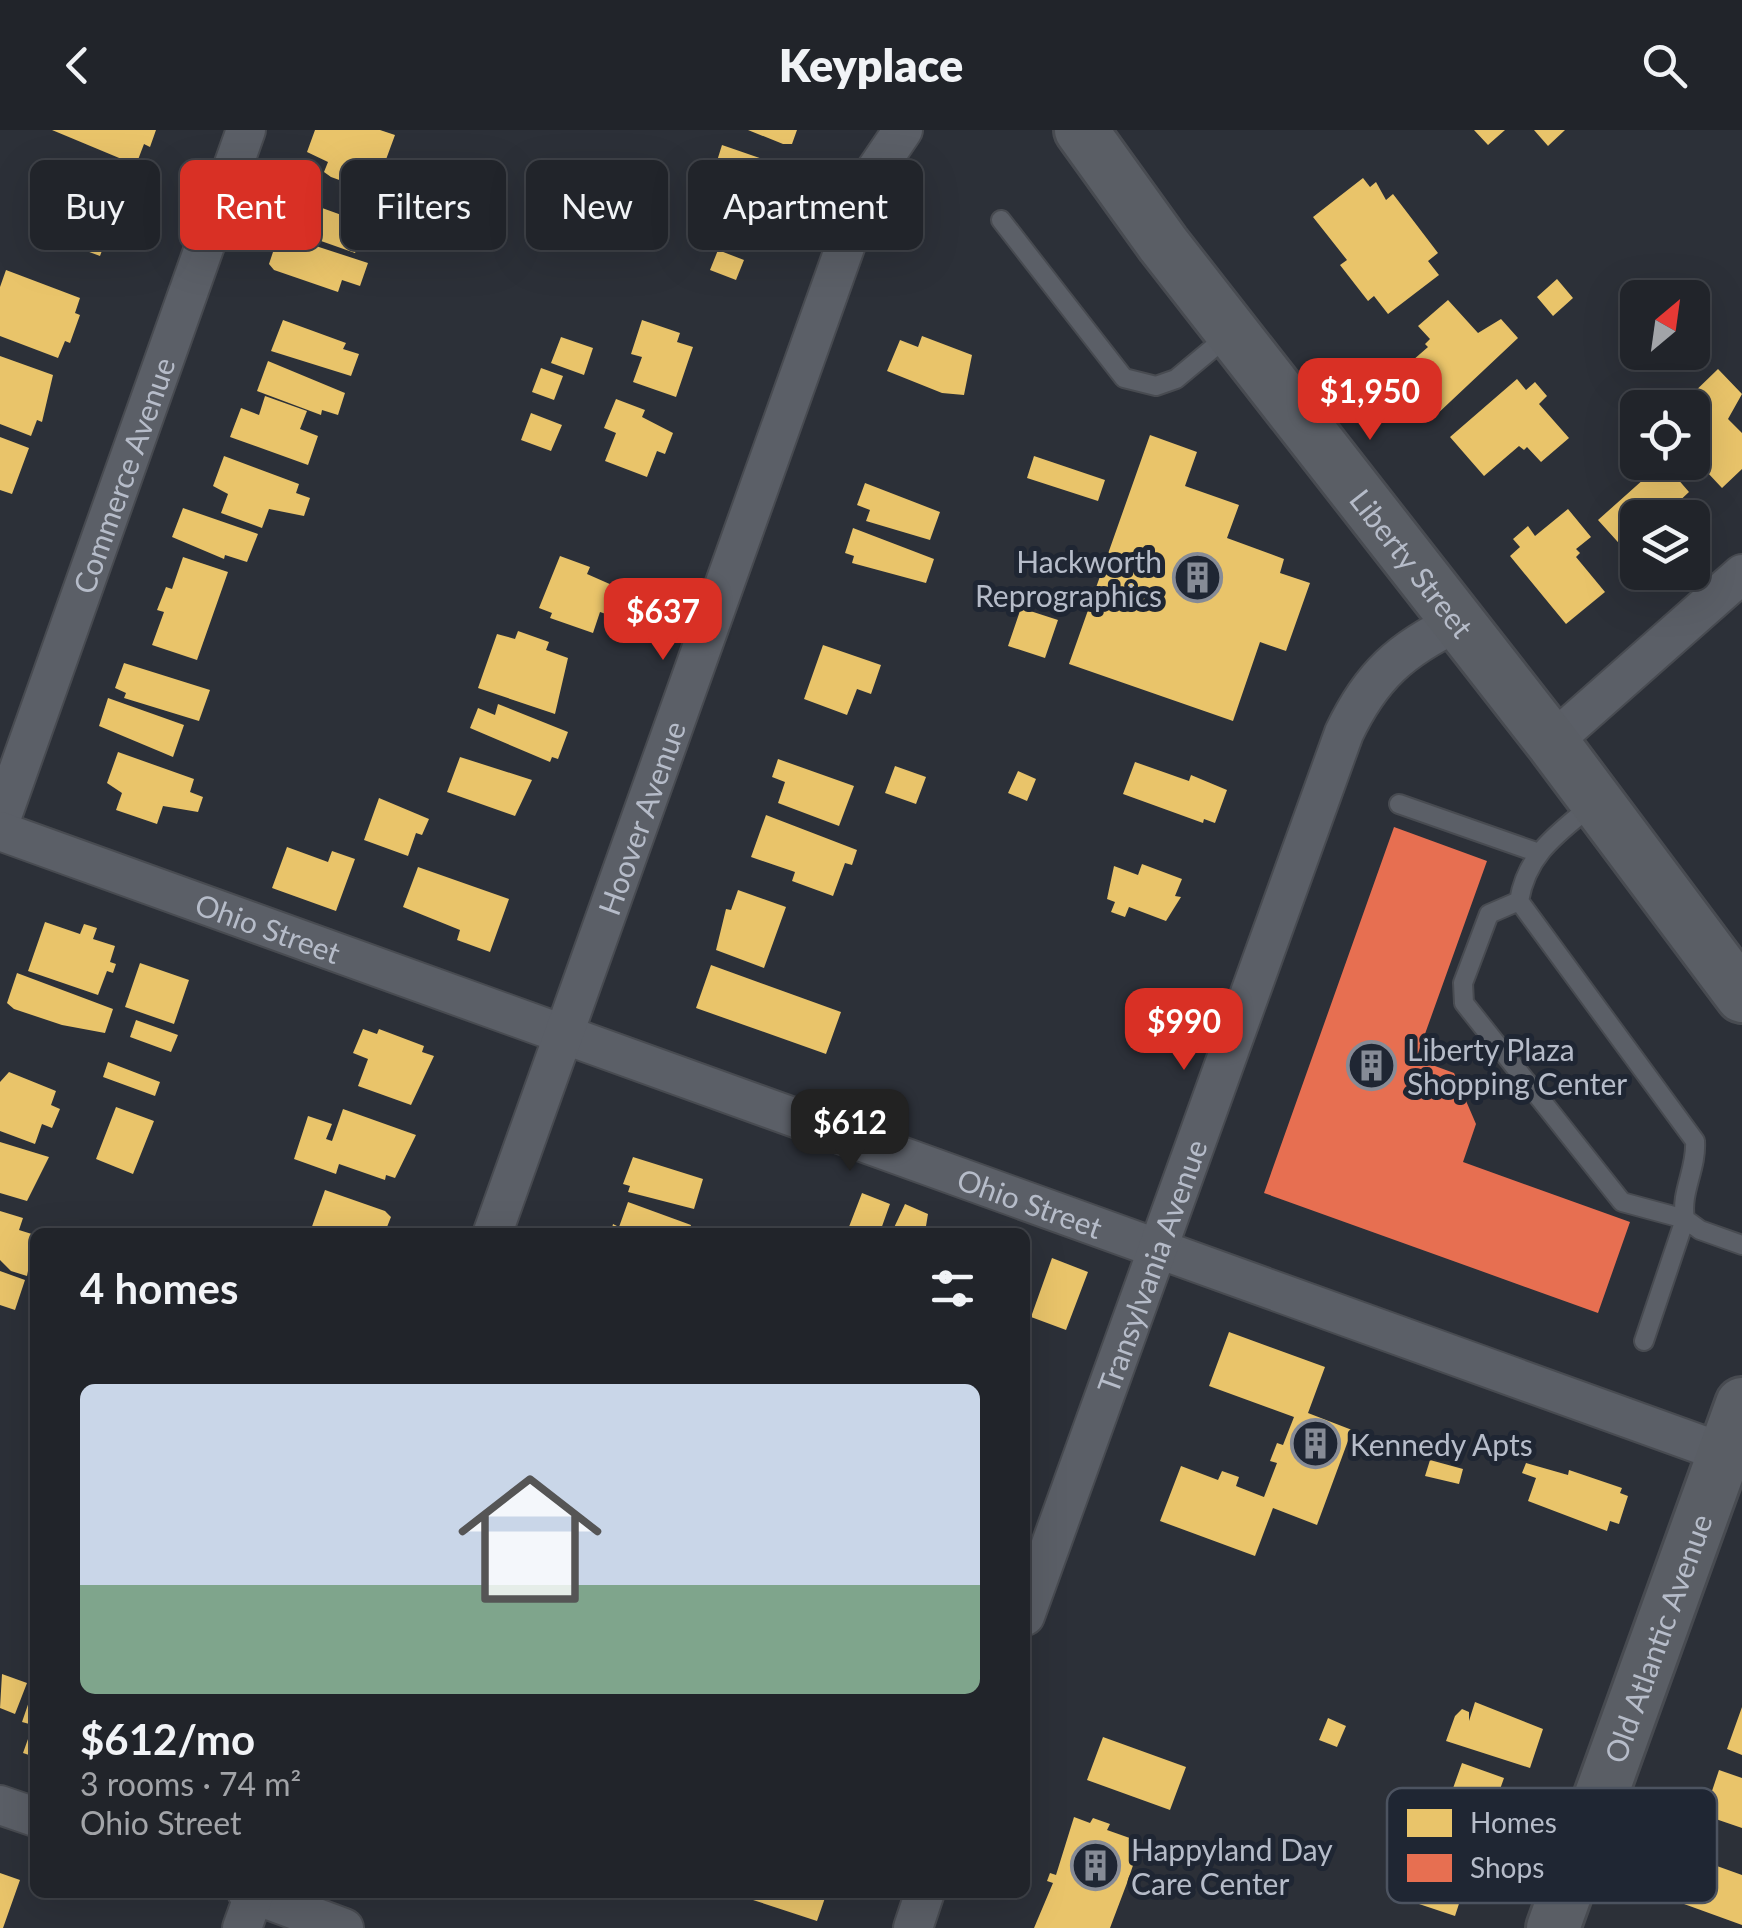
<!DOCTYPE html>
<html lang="en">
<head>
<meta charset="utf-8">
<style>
  :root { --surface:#21242a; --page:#292c32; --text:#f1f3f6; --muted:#a2a4a8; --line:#3e4147; --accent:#d93025 }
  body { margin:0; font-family:Lato,sans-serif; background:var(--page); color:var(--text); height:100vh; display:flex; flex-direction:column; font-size:38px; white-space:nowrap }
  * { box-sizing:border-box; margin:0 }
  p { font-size:32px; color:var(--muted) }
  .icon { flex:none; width:55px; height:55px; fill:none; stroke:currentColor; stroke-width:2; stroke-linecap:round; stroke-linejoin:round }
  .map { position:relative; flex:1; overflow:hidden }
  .drawer { position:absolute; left:30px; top:1098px; width:1000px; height:670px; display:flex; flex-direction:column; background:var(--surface); border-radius:15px; box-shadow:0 10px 40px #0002,0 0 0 2px var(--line) }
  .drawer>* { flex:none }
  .guide { position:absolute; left:30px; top:30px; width:1000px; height:90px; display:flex; gap:20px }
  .needle { width:65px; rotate:29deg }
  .controls { position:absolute; left:1620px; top:150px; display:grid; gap:20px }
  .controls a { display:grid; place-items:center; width:90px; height:90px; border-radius:15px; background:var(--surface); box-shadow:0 10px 40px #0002,0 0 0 2px var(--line); font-size:50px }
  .price { position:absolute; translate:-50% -85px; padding:0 22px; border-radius:20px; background:var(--accent); color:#fff; font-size:32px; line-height:65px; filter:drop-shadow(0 2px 5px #0008) }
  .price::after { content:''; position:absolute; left:50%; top:60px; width:30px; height:22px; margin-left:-15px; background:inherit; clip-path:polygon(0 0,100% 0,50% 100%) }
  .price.on { background:#222; color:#fff }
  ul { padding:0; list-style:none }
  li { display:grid; align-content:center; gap:20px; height:530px; padding:0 50px }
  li+li { border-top:2px solid var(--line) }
  li span { display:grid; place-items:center; height:310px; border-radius:15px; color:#555 }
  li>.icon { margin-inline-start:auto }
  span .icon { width:180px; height:180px; fill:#fffc; stroke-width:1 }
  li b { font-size:42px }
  h2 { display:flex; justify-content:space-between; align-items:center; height:120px; padding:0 50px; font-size:42px }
  .chip { padding:0 35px; border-radius:15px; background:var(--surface); box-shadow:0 10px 40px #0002,0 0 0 2px var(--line); font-size:35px; line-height:90px }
  .chip.on { background:var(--accent); color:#fff }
  header { display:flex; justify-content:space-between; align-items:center; height:130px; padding:0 50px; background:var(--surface); font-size:45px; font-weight:800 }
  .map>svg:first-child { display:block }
  .homes { fill:#e9c46a }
  .shops { fill:#e76f51 }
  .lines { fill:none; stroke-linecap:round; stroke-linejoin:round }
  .lane-casing { stroke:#484b51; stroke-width:22 }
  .street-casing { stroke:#484b51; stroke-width:42 }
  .secondary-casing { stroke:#484b51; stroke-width:58 }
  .lane { stroke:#5b5f67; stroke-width:18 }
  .street { stroke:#5b5f67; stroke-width:38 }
  .secondary { stroke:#5a5e65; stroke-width:52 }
  .labels { text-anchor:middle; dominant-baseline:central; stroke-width:10; stroke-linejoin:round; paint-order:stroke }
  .street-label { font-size:30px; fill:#b6bcc9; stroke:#1f2633 }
  .poi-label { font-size:30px; fill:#b6bcc9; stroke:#1f2633; text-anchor:start }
  .key { fill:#1f2633; stroke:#4c5360; stroke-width:2.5 }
  .key-label { font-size:28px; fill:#b6bcc9 }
</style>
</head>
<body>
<header><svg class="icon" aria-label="back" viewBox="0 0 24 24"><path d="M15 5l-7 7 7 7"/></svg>Keyplace<svg class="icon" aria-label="search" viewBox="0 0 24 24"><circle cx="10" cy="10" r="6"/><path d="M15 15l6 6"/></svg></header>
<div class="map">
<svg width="1742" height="1798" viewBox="0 0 1742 1798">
  <rect width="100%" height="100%" fill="#2c3038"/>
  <!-- homes -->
  <path class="homes" d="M52 0H156L150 17 144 14 136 35Z
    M315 0H380L395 5 384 35 366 28 356 56 331 47 324 42 328 32 307 22Z
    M748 0H797L792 14H783Z
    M1474 0H1505L1488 15Z
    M1534 0H1565L1548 16Z
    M722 15 797 41 787 69 712 47Z
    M58 35 134 63 121 100 111 96 100 126 33 101Z
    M1363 48 1370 57 1376 52 1386 70 1393 64 1438 123 1428 131 1439 145 1388 184 1374 166 1368 171 1340 135 1347 130 1313 87Z
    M718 55 780 80 770 108 720 92 722 88 699 79 705 63 714 66Z
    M287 70H300L383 100 375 122 358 116 355 123 287 99 279 91Z
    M279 104 368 133 360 156 342 150 338 162 274 140 269 134Z
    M718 120 744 130 736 150 710 140Z
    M6 140 80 168 75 183 80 185 70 213 65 211 58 228 0 206V157Z
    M1557 149 1573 168 1553 186 1537 167Z
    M1448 170 1478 203 1501 189 1518 208 1434 287 1397 244 1428 217 1425 214 1430 209 1418 196Z
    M283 190 346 213 343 219 359 224 351 246 271 221Z
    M642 190 680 203 677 212 693 217 676 267 633 252 642 227 631 224Z
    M922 206 972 225 964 265 942 263 887 241 900 210 918 217Z
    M561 207 593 218 584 245 551 233Z
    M0 226 53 245 42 292 37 290 31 306 0 294Z
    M268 231 345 263 338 285 322 280 321 285 257 261Z
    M541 238 563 246 554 270 532 262Z
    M1718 239 1742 264 1728 289 1742 303V339L1722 358 1692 326V278H1653L1660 271 1665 274 1677 263 1685 271Z
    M1517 249 1526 260 1535 252 1547 266 1539 274 1569 308 1541 332 1527 317 1524 320 1519 316 1484 346 1450 307Z
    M265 266 307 281 300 299 318 306 308 335 230 307 241 278 259 285Z
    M616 269 645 280 642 287 673 303 665 324 657 321 647 347 605 331 616 303 604 298Z
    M531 283 562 295 551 321 521 310Z
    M1150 305 1197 322 1185 356 1239 375 1227 408 1284 429 1280 443 1310 453 1286 521 1260 512 1233 591 1069 534Z
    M0 307 29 318 12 364 0 360Z
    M224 326 299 354 296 363 310 368 304 386 269 379 262 398 221 383 228 364 213 356Z
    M1034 326 1105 350 1098 371 1027 348Z
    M1663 332 1689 362 1674 376 1684 388H1638L1635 431 1598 390Z
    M865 353 940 382 930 410 866 391 870 380 857 375Z
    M183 378 258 404 247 432 225 425 224 429 172 407Z
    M1568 379 1591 407 1576 419 1580 423 1576 427 1605 462 1566 494 1510 426 1520 417 1513 409 1528 396 1535 406Z
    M853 398 934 429 926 453 852 433 854 426 845 423Z
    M560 426 590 437 587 444 621 459 612 486 600 482 593 503 550 488 552 483 539 478Z
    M183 427 228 442 197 530 152 515 164 482 157 480 166 457 172 459Z
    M1021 478 1058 490 1045 528 1008 516Z
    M518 501 549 512 546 520 568 528 555 584 478 558 497 504 515 509Z
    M823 515 881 535 871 564 857 559 847 585 804 569Z
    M124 533 210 560 199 591 124 568 126 563 115 558Z
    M108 568 184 595 173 627 99 596Z
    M498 574 568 602 558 629 552 627 550 632 470 598 478 578 495 585Z
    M118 622 194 649 190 662 203 667 198 682 163 676 157 694 116 680 122 663 107 653Z
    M460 627 532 650 515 686 447 662Z
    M778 629 854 656 839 696 778 673 785 652 772 647Z
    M1135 632 1189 651 1191 645 1227 660 1215 693 1204 689 1203 693 1123 664Z
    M895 636 926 647 916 674 885 663Z
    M1018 641 1036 649 1027 671 1008 663Z
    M379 668 429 689 422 705 416 703 408 726 364 710Z
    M766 685 857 720 852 735 845 733 833 766 792 751 795 742 751 727Z
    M287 717 328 732 332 721 355 729 336 781 272 758Z
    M1142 734 1182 749 1175 766 1181 767 1166 791 1129 777 1125 787 1111 782 1115 772 1107 769 1114 736 1138 745Z
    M418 737 509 769 490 822 457 810 460 800 403 777Z
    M738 760 786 777 764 838 716 820 726 779 731 780Z
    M45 792 80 804 84 794 97 798 93 809 115 816 110 832 116 834 113 843 107 841 98 865 28 841Z
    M140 833 189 850 174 894 125 877Z
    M711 835 841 882 826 924 696 878Z
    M17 843 113 879 105 903 62 895 14 879 7 873Z
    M136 890 178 905 171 922 130 907Z
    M363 899 377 904 379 899 424 916 422 922 434 926 411 975 358 956 368 929 353 923Z
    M108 932 160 952 155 966 103 947Z
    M9 942 56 961 51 975 60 979 52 998 42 994 35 1014 0 1001V952Z
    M116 977 154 991 133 1044 96 1029Z
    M343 979 416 1005 395 1048 386 1045 385 1050 339 1034 336 1044 294 1029 308 986 332 994 326 1009 332 1011Z
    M0 1012 49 1027 27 1071 0 1063Z
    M633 1027 703 1049 694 1079 628 1062 630 1056 623 1054Z
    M325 1060 385 1081 391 1087 385 1102H310Z
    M862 1063 890 1074 880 1102H847Z
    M628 1072 691 1095 689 1102H611L613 1094 619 1097Z
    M905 1074 928 1084 925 1102H892Z
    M0 1081 23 1088 19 1100 35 1105 27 1146 11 1141 0 1130Z
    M1052 1128 1088 1142 1066 1200 1031 1187Z
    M0 1141 25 1150 15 1180 0 1175Z
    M1229 1202 1325 1237 1308 1283 1352 1300 1317 1395 1273 1378 1255 1426 1160 1391 1181 1336 1218 1350 1222 1341 1239 1347 1236 1356 1264 1367 1277 1333 1270 1331 1277 1313 1283 1315 1294 1287 1209 1256Z
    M1430 1330 1463 1339 1459 1354 1425 1346Z
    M1526 1333 1568 1345 1569 1340 1622 1358 1620 1363 1628 1366 1619 1394 1610 1391 1607 1401 1528 1371 1536 1348 1522 1343Z
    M2 1544 27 1553 15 1584 0 1578Z
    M34 1557H35V1627L23 1623 33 1595 22 1592Z
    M1475 1572 1543 1599 1530 1638 1446 1611 1455 1586 1462 1579 1469 1582V1591Z
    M1742 1577V1625L1727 1619Z
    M1328 1588 1346 1596 1337 1617 1319 1610Z
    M1103 1607 1186 1637 1170 1680 1087 1650Z
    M1462 1633 1504 1648 1493 1679 1500 1682 1493 1699 1486 1697 1482 1709 1429 1691 1436 1671 1447 1675Z
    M1719 1640 1742 1648V1698L1704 1685Z
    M1074 1687 1090 1693 1093 1688 1110 1694 1107 1700 1141 1712 1127 1753 1110 1798H1034L1053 1753 1047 1751 1050 1743 1056 1745Z
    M1417 1706 1474 1728 1455 1786 1404 1769 1417 1732 1409 1729Z
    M1689 1726 1742 1745V1795L1673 1770Z
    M0 1743 20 1750 3 1798H0Z
    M755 1762H827L817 1791 753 1770Z"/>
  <!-- shops -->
  <path class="shops" d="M1394 697 1487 731 1416 929 1454 943 1476 994 1463 1032 1630 1092 1598 1183 1264 1063Z"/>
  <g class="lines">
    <defs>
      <path id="lane" d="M1001 90 1124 248 1156 256 1176 249 1230 204
        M1399 674 1536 722
        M1592 675C1557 704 1527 724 1519 771L1695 1011C1697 1039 1680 1062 1685 1089L1700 1100 1742 1115
        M1519 771 1489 784 1463 853 1464 873 1622 1072 1685 1089 1644 1211"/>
      <g id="street">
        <path d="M1552 612 1742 444"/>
        <path id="s1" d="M0 692 246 0"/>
        <path id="s2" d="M0 701 1724 1323"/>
        <path id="s3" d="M493 1102 869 50 903 0"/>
        <path id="s4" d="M1025 1486 1344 603C1371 546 1401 519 1458 492"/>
        <path d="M0 1675 35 1687"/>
        <path d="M247 1762 344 1798"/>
        <path d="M242 1798 255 1762"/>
        <path d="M913 1798 925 1762"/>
      </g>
      <g id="secondary">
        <path id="s5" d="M1081 0 1163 114 1552 612 1742 866"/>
        <path id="s6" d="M1553 1798 1742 1274"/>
      </g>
    </defs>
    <!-- lane casing -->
    <use href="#lane" class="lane-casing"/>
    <!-- street casing -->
    <use href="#street" class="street-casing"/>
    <!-- secondary casing -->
    <use href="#secondary" class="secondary-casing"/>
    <!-- lane -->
    <use href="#lane" class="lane"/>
    <!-- street -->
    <use href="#street" class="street"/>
    <!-- secondary -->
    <use href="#secondary" class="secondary"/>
  </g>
  <!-- icons -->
  <defs>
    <symbol id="building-ring" viewBox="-11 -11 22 22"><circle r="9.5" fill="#1f2633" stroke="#868b96" stroke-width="1.5"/><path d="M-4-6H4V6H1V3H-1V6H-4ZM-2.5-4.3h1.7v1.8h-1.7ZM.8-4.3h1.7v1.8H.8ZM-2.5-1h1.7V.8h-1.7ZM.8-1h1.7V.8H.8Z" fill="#868b96"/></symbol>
  </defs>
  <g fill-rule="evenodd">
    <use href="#building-ring" x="1170" y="420" width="55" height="55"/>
    <use href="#building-ring" x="1344" y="908" width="55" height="55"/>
    <use href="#building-ring" x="1288" y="1286" width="55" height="55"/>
    <use href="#building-ring" x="1068" y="1708" width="55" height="55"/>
  </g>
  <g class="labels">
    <!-- street labels -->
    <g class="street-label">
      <text stroke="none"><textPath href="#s1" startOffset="368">Commerce Avenue</textPath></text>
      <text stroke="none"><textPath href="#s5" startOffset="545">Liberty Street</textPath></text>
      <text stroke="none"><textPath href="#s3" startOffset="440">Hoover Avenue</textPath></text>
      <text stroke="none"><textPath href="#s2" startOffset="285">Ohio Street</textPath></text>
      <text stroke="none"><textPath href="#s2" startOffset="1095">Ohio Street</textPath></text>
      <text stroke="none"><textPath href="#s4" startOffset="372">Transylvania Avenue</textPath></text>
      <text stroke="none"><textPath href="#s6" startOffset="308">Old Atlantic Avenue</textPath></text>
    </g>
    <!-- poi labels -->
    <g class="poi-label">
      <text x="1162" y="431" text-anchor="end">Hackworth<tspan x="1162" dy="34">Reprographics</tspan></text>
      <text x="1407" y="919">Liberty Plaza<tspan x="1407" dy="34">Shopping Center</tspan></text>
      <text x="1350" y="1314">Kennedy Apts</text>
      <text x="1131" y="1719">Happyland Day<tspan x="1131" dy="34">Care Center</tspan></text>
    </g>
  </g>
  <!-- legend -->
  <rect x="1387" y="1658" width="330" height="115" rx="15" class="key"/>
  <rect x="1407" y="1679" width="45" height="28" fill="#e9c46a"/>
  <rect x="1407" y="1724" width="45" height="28" fill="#e76f51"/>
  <g class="key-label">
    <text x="1470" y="1703">Homes</text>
    <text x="1470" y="1748">Shops</text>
  </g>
</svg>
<div class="controls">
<a><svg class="needle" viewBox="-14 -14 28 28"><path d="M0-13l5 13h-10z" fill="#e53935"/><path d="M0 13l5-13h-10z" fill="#a2a4a8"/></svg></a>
<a><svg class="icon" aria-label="locate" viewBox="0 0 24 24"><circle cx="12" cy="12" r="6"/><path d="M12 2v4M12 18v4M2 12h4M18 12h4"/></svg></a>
<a><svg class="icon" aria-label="layers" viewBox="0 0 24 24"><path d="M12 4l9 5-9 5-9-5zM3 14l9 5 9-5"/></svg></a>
</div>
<b class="price" style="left:1370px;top:313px">$1,950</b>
<b class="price" style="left:663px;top:533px">$637</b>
<b class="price" style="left:1184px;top:943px">$990</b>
<b class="price on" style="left:850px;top:1044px">$612</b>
<div class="guide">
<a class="chip">Buy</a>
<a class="chip on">Rent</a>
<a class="chip">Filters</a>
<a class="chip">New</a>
<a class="chip">Apartment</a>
</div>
<section class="drawer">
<h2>4 homes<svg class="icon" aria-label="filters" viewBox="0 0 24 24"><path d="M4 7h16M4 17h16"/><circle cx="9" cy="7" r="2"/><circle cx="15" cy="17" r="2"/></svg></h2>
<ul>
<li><span style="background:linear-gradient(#c9d6e8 65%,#7fa58c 0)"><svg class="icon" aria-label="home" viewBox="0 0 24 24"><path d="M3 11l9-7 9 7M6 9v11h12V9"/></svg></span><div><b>$612/mo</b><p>3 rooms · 74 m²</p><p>Ohio Street</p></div></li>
</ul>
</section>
</div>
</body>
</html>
